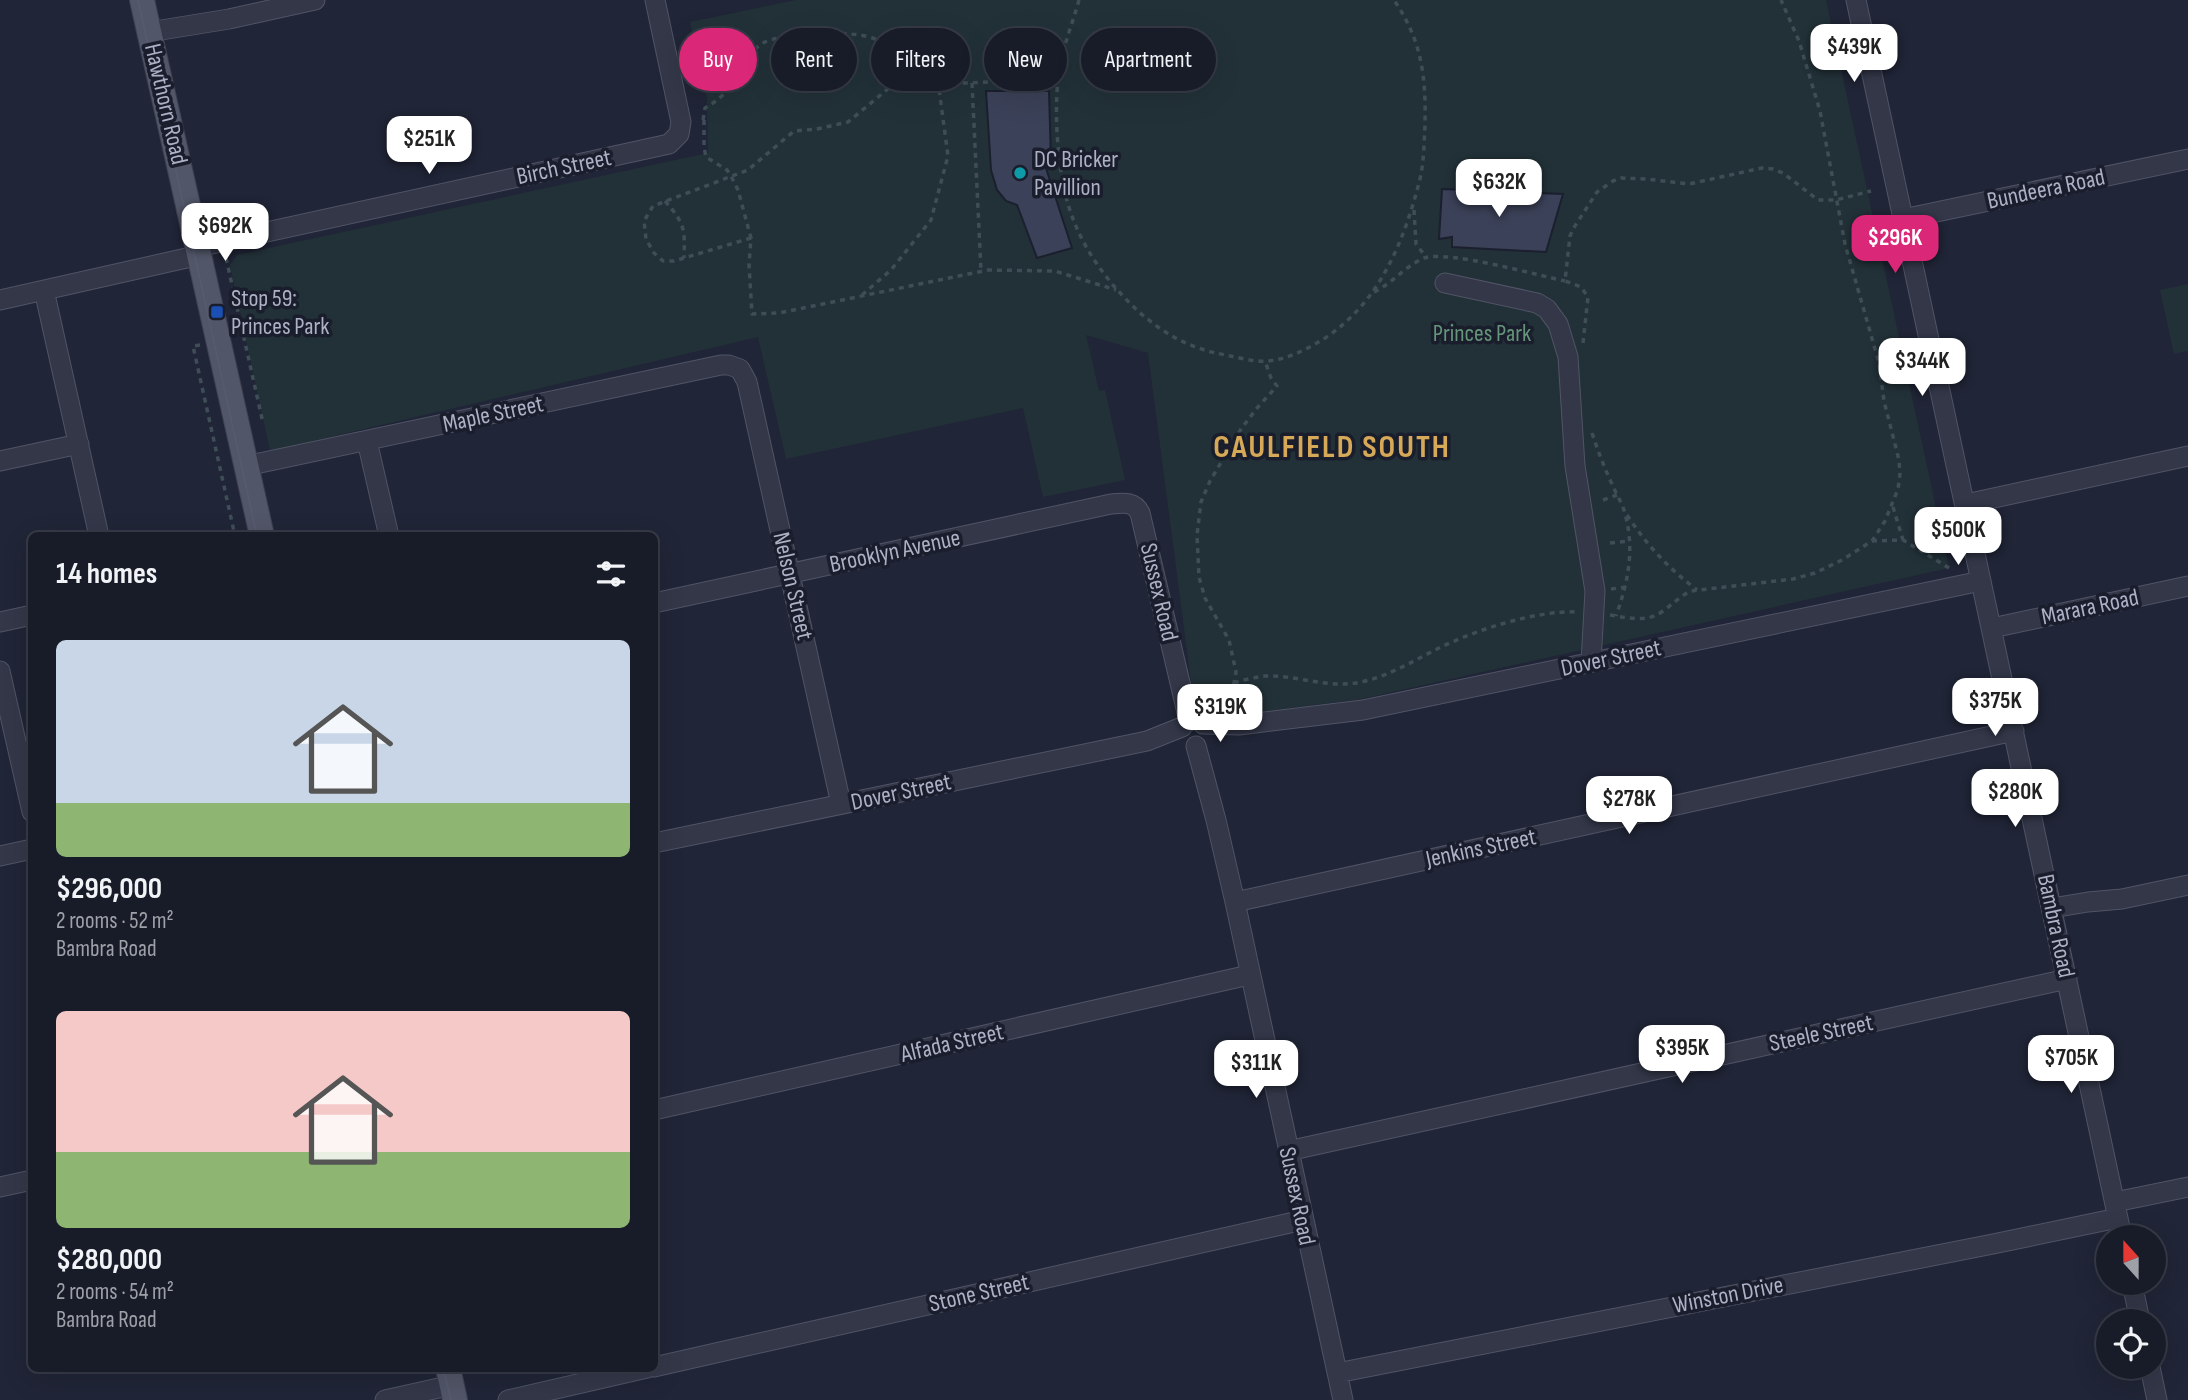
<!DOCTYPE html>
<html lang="en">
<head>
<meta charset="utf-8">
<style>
  :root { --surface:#181c29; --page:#252935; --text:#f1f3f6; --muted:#9fa1a8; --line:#363a46; --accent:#db2777 }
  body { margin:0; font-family:"Sofia Sans Condensed",sans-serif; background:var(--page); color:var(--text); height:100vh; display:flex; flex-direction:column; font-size:26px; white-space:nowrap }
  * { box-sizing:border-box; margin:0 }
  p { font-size:23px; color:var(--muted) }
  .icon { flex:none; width:38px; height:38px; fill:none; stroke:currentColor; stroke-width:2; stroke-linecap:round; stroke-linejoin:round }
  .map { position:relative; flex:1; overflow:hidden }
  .side { position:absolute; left:28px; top:532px; width:630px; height:840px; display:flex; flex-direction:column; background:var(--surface); border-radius:10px; box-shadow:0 7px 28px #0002,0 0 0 2px var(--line) }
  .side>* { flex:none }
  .guide { position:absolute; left:679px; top:28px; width:665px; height:63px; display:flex; gap:14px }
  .needle { width:46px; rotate:339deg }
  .buttons { position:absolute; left:2096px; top:1225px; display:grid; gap:14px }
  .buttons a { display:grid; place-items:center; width:70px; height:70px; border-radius:50%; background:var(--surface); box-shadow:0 7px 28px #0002,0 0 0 2px var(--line); font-size:35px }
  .price { position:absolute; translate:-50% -60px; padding:0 16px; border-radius:14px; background:#fff; color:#222; font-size:23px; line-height:46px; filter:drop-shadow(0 2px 4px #0008) }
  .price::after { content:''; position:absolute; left:50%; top:42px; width:21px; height:16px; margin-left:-10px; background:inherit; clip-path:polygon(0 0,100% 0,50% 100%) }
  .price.current { background:var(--accent); color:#fff }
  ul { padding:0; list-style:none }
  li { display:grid; align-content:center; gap:14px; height:371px; padding:0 28px }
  li span { display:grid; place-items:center; height:217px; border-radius:10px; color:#555 }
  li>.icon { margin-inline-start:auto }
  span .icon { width:126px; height:126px; fill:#fffc; stroke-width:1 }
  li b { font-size:30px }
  h2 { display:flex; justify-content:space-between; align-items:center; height:84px; padding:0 28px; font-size:30px }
  .pill { padding:0 24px; border-radius:32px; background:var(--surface); box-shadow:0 7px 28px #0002,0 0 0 2px var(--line); font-size:24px; line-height:63px }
  .pill.current { background:var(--accent); color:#fff }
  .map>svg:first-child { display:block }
  .green { fill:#223138 }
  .building { fill:#3b4158; stroke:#1b1f2e; stroke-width:2 }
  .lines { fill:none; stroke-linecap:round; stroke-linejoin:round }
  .minor-casing { stroke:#515466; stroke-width:21 }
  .major-casing { stroke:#3d4051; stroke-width:26 }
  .path { stroke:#3f4e56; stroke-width:3.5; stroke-dasharray:5 5; stroke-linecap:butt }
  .minor { stroke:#333748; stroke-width:19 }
  .major { stroke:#515668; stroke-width:24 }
  .tram { stroke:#555a6f; stroke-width:2 }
  .culture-dot { fill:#0f9aa8; stroke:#191d2c; stroke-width:2.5 }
  .transit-dot { fill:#1a4fb4; stroke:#191d2c; stroke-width:2.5 }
  .labels { text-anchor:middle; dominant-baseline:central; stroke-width:7; stroke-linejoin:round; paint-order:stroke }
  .street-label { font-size:24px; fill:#adb1c5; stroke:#191d2c }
  .poi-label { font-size:24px; fill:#adb1c5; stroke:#191d2c; text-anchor:start }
  .park-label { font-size:24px; fill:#65957a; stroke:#191d2c }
  .district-label { font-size:32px; font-weight:bold; letter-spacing:2px; fill:#d5a958; stroke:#191d2c }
</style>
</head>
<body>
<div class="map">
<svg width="2188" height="1400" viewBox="0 0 2188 1400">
  <rect width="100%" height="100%" fill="#202537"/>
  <!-- green -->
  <path class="green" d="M796 0H1826L1949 568 1361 699 1222 717C1206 715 1198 713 1193 697L1148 353 1086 335 1099 391 1105 390 1125 480 1043 497 1023 408 786 459 758 337 270 451 230 265 237 255 708 153 707 98 690 22Z
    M2188 284V351L2174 354 2160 290Z"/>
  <!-- building -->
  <path class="building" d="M986 91H1049L1051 161 1044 162 1072 248 1037 258 1017 205 1006 201 997 190 991 170Z
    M1442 189 1563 194 1546 252 1452 247V237L1439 239Z"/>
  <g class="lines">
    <defs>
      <path id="minor" d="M1856 0 2122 1237
        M149 32 229 19 315 0
        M1903 219 2188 159
        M198 247 669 144 679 134 681 122 655 0
        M1445 283 1537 303 1547 309 1558 324 1568 357 1575 466 1595 591 1591 662
        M44 290 99 536
        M0 300 200 255
        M367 441 389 536
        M0 461 79 444
        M246 466 721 365H729L740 369 747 382 841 804
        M1966 504 2188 456
        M654 603 1111 504C1123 503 1134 501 1140 513L1189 721
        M0 622 32 615
        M1992 628 2188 586
        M0 671 32 812
        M1203 724 1239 725 1363 710 1981 581
        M1196 746 1216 820 1235 902 1343 1400
        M654 843 1147 741 1182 727
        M0 856 32 849
        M1235 902 2014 731
        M2052 908 2088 902 2122 899 2188 885
        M654 1110 1249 975
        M1288 1151 2067 979
        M0 1187 32 1180
        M2115 1202 2188 1187
        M2132 1283 2140 1321
        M654 1367 1303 1220
        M2150 1367 2157 1400
        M1337 1373 1993 1244 2118 1218
        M385 1400 452 1385
        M508 1400 647 1368"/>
      <path id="major" d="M142 0 262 536
        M448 1368 455 1400"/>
    </defs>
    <!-- minor casing -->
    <use href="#minor" class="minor-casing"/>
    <!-- major casing -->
    <use href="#major" class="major-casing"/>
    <!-- path -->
    <path class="path" d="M1079 0C1073 22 1064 44 1060 66 1053 104 1057 159 1066 197 1078 243 1104 279 1138 311 1165 335 1191 349 1226 355 1239 358 1255 362 1268 361 1288 359 1305 350 1322 340 1378 305 1403 244 1419 183 1424 164 1424 144 1425 125 1426 76 1422 41 1394 0
      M972 83 981 271
      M703 120 705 108C716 102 725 94 733 83 742 70 750 49 765 42 784 33 859 29 877 40 888 46 888 63 898 69 929 88 969 83 1004 81 1012 81 1022 83 1030 81 1040 79 1050 71 1059 67
      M704 120V147L706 157 727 170 731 176 738 190 751 238 749 265 752 314 779 313 988 270 1055 271 1116 290
      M665 201C685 224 685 229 684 258
      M1414 210 1416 244 1426 257
      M751 238 674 261H663L654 253 646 239 644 221 653 206 748 170 794 131 817 129 848 122 889 88 895 68
      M226 258 263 423
      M1374 292C1393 283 1405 266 1424 258 1447 250 1537 275 1565 281
      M862 295 891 270 931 220 948 156 938 81
      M1583 343 1588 297 1581 287 1565 281 1570 236 1573 229 1597 192 1613 181 1621 178 1646 179 1689 184 1762 168 1773 169 1783 173 1818 200H1836L1871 191
      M200 345 193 346 235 536
      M1592 433C1598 451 1604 467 1612 484 1616 494 1623 504 1625 514 1635 550 1628 582 1616 616
      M1603 500 1617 495
      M1893 507 1903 540
      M1627 515C1647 545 1668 568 1697 590
      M1872 541 1903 540 1949 568
      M1610 543 1629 541
      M1611 589 1627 587
      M1610 615C1629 618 1647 623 1663 611 1673 604 1680 596 1691 591L1793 579 1815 573 1842 560 1872 541 1885 521 1898 489 1900 474 1899 460 1884 401 1879 363 1845 244 1820 111 1799 41 1781 0
      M1234 683C1244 680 1255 677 1265 676 1297 675 1329 689 1361 682 1389 676 1413 661 1439 648 1476 630 1536 610 1578 612
      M1213 707 1234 683 1236 672 1229 640 1205 598 1199 577 1197 535 1201 502 1210 481 1241 429 1257 408 1277 386 1271 378 1265 361"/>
    <!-- minor -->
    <use href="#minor" class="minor"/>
    <!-- major -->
    <use href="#major" class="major"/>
    <!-- tram -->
    <path class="tram" d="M138 0 257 536
      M443 1368 451 1400"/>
  </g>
  <!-- markers -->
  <circle class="culture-dot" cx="1020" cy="173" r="7"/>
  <rect class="transit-dot" x="210" y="305" width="14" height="14" rx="3.5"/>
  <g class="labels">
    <!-- street labels -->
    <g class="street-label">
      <text transform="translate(166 104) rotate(77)">Hawthorn Road</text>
      <text transform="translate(564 167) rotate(-12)">Birch Street</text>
      <text transform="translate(2046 189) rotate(-12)">Bundeera Road</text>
      <text transform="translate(493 414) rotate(-12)">Maple Street</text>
      <text transform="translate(895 551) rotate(-12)">Brooklyn Avenue</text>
      <text transform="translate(793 586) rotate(77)">Nelson Street</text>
      <text transform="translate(1159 592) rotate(77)">Sussex Road</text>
      <text transform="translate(2090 607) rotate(-12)">Marara Road</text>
      <text transform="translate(1611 658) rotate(-12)">Dover Street</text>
      <text transform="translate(901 792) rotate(-12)">Dover Street</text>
      <text transform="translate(1481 848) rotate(-12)">Jenkins Street</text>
      <text transform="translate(2056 926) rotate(78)">Bambra Road</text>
      <text transform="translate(1821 1033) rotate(-12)">Steele Street</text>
      <text transform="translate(952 1043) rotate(-13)">Alfada Street</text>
      <text transform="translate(1297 1196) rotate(78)">Sussex Road</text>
      <text transform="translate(979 1293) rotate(-13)">Stone Street</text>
      <text transform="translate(1728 1295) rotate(-11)">Winston Drive</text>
    </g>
    <!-- poi labels -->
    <g class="poi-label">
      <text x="1034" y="159">DC Bricker<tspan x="1034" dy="28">Pavillion</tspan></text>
      <text x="231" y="298">Stop 59:<tspan x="231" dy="28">Princes Park</tspan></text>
    </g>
    <!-- park labels -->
    <g class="park-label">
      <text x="1482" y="333">Princes Park</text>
    </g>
    <!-- district labels -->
    <g class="district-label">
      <text x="1332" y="447">CAULFIELD SOUTH</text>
    </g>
  </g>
</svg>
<div class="buttons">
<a><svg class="needle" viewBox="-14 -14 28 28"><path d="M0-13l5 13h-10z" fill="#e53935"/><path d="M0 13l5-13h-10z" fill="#9fa1a8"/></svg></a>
<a><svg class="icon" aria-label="locate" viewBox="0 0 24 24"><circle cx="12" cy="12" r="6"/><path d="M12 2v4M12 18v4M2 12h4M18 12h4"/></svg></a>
</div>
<b class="price" style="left:1854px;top:84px">$439K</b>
<b class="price" style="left:429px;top:176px">$251K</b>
<b class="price" style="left:1499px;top:219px">$632K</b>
<b class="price" style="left:225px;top:263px">$692K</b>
<b class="price current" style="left:1895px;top:275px">$296K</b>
<b class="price" style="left:1922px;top:398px">$344K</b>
<b class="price" style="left:1958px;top:567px">$500K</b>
<b class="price" style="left:1995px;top:738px">$375K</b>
<b class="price" style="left:1220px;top:744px">$319K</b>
<b class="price" style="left:2015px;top:829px">$280K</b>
<b class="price" style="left:1629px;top:836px">$278K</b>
<b class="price" style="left:1682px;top:1085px">$395K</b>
<b class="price" style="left:2071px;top:1095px">$705K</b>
<b class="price" style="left:1256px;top:1100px">$311K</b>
<div class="guide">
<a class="pill current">Buy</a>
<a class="pill">Rent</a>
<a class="pill">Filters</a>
<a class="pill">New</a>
<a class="pill">Apartment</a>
</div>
<section class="side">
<h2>14 homes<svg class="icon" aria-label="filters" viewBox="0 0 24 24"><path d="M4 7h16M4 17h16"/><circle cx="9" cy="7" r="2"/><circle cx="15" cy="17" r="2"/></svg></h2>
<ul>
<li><span style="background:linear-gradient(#c9d6e8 75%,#8fb573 0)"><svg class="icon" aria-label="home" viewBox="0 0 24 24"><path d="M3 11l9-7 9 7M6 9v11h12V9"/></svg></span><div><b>$296,000</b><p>2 rooms · 52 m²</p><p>Bambra Road</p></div></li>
<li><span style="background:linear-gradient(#f6c9c9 65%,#8fb573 0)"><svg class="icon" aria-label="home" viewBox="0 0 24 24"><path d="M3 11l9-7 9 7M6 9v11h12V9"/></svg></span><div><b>$280,000</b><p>2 rooms · 54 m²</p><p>Bambra Road</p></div></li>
</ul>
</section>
</div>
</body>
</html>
